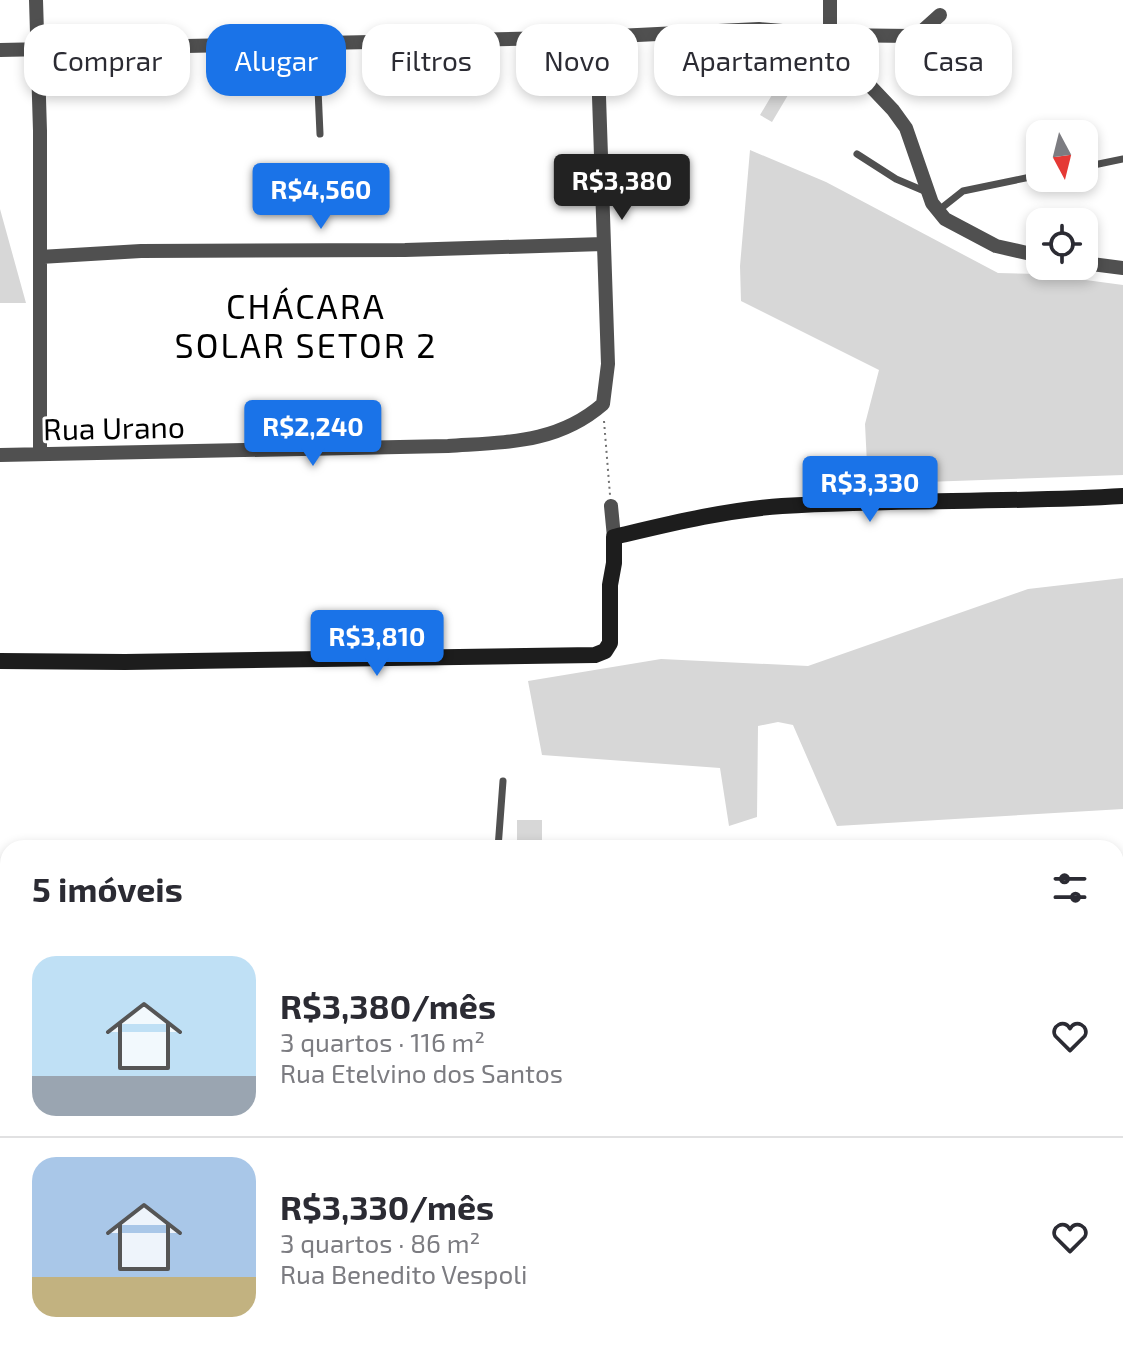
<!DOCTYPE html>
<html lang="pt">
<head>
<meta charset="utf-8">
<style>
  :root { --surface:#fff; --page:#f2f2f3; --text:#2b2b33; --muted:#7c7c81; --line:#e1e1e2; --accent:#1a73e8 }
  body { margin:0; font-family:"Exo 2",sans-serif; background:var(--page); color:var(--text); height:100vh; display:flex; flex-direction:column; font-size:30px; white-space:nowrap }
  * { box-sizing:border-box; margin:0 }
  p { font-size:26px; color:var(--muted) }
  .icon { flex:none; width:44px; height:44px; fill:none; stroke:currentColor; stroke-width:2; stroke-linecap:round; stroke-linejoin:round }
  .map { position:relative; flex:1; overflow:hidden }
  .panel { position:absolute; left:0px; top:840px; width:1124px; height:512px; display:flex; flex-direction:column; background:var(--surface); border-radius:24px 24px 0 0; box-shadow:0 4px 12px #0003 }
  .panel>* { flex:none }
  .top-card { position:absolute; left:24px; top:24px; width:1076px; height:72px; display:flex; gap:16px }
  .needle { width:52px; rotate:173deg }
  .buttons { position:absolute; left:1026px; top:120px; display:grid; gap:16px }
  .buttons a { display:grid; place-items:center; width:72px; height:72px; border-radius:16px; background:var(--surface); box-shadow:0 4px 12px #0003; font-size:40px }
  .price { position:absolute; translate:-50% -68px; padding:0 18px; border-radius:8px; background:var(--accent); color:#fff; font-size:26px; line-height:52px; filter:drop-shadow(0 2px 4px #0008) }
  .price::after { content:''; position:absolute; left:50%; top:48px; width:24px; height:18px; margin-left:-12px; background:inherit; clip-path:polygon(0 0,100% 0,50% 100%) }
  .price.current { background:#222; color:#fff }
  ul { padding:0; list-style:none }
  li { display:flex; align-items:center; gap:24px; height:200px; padding:0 32px }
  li+li { border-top:2px solid var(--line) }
  li span { display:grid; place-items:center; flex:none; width:224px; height:160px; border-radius:24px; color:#555 }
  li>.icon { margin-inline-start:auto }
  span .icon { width:96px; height:96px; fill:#fffc; stroke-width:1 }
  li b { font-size:34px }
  h2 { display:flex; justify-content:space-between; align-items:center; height:96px; padding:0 32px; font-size:34px }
  .pill { padding:0 28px; border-radius:24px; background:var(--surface); box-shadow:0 4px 12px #0003; font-size:28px; line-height:72px }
  .pill.current { background:var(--accent); color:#fff }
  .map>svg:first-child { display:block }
  .green { fill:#d7d7d7 }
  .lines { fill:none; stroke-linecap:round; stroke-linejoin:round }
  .path { stroke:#727272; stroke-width:2; stroke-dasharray:2 4; stroke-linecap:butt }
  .lane { stroke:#505050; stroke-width:7 }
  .street { stroke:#505050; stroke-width:14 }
  .secondary { stroke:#1d1d1d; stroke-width:16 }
  .labels { text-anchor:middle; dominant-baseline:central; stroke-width:6; stroke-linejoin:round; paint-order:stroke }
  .street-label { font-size:30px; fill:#000; stroke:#fff }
  .quarter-label { font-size:34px; letter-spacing:2px; fill:#000; stroke:#fff }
</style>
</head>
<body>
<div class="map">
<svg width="1123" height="1352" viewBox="0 0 1123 1352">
  <rect width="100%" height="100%" fill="#fff"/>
  <!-- green -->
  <path class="green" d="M779 83 791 90 772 122 760 115Z
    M750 150 826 182 998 273 1041 274 1123 285V475L868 484 865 424 879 370 741 301 740 266Z
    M0 209 26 303H0Z
    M1123 578V809L837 826 793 725 778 722 758 726 757 817 729 826 720 768 542 755 528 681 661 659 808 666 1028 589Z
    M517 820H542V848H517Z"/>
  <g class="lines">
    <!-- path -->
    <path class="path" d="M604 421 610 495"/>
    <!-- lane -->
    <path class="lane" d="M316 44 320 134
      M857 154 896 179 929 193
      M1084 167 1123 159
      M939 210 963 191 1040 175
      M498 848 503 781"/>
    <!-- street -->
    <path class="street" d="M36 0 40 131V454
      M799 34 856 71 893 110 906 128 932 203 945 219 996 246 1040 256
      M830 35V0
      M0 50 597 37 759 29 830 35 911 36 920 33 940 15
      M40 257 141 251 405 250 603 244
      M1084 263 1123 268
      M0 455 448 446C505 442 557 444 603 404L608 364 597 37
      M611 506 614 537
      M0 876H8
      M1116 883H1123
      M0 994H8
      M0 1090 8 1089
      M0 1207 8 1211
      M1116 1290H1123
      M0 1344 8 1334
      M305 1344 312 1352
      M441 1344 447 1352
      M455 1352 464 1344
      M642 1352 652 1344
      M851 1352V1344
      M1034 1352V1344"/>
    <!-- secondary -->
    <path class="secondary" d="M0 661 125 662 595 655 605 651 610 643V585L614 563V537C669 524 725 510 782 506 895 499 1009 503 1123 496"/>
  </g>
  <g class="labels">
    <!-- street labels -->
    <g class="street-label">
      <text transform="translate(114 427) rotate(-1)">Rua Urano</text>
    </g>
    <!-- quarter labels -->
    <g class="quarter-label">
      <text x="306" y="305">CHÁCARA<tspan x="306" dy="39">SOLAR SETOR 2</tspan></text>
    </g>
  </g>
</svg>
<div class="buttons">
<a><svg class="needle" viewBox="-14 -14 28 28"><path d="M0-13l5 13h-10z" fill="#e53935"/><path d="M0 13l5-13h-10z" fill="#7c7c81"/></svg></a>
<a><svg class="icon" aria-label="locate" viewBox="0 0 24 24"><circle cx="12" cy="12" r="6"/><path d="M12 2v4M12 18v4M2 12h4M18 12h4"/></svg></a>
</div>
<b class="price current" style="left:622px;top:222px">R$3,380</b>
<b class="price" style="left:321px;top:231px">R$4,560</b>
<b class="price" style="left:313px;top:468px">R$2,240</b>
<b class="price" style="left:870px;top:524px">R$3,330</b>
<b class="price" style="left:377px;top:678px">R$3,810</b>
<div class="top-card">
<a class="pill">Comprar</a>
<a class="pill current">Alugar</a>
<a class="pill">Filtros</a>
<a class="pill">Novo</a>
<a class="pill">Apartamento</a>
<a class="pill">Casa</a>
</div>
<section class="panel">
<h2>5 imóveis<svg class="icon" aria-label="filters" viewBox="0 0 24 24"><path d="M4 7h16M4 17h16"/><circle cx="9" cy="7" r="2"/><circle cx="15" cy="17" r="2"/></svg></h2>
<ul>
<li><span style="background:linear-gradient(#bfe0f5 75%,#9aa5b1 0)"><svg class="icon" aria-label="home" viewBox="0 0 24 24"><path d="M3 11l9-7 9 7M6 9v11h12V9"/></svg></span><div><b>R$3,380/mês</b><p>3 quartos · 116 m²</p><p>Rua Etelvino dos Santos</p></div><svg class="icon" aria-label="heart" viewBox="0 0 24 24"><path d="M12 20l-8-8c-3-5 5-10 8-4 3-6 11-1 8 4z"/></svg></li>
<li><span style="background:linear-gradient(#a9c7e8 75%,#c2b280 0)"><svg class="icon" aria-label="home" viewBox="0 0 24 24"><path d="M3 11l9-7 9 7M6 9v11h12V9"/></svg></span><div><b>R$3,330/mês</b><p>3 quartos · 86 m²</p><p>Rua Benedito Vespoli</p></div><svg class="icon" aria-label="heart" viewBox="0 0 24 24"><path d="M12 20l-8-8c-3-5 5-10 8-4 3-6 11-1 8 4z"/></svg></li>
</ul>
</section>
</div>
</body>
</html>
